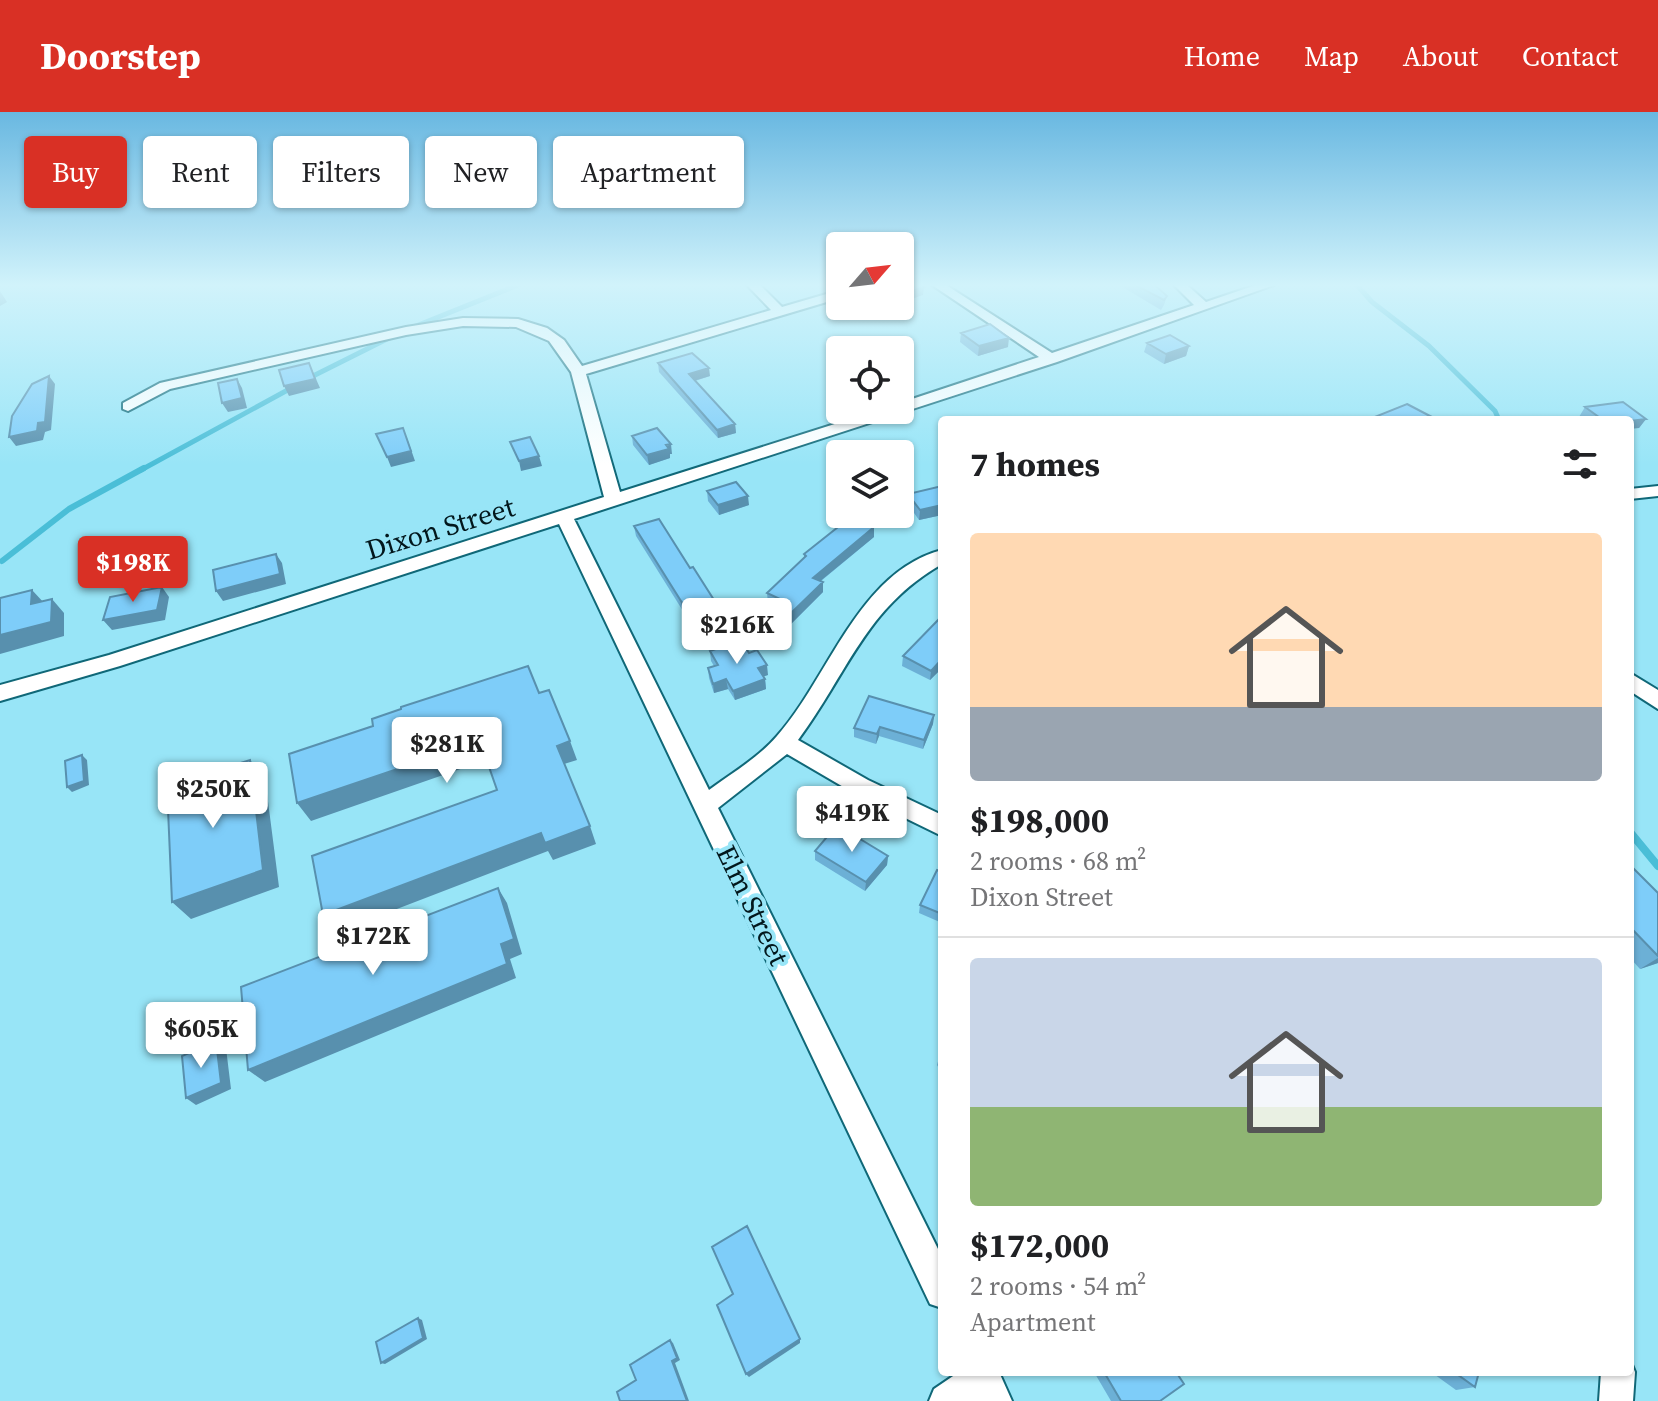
<!DOCTYPE html>
<html lang="en">
<head>
<meta charset="utf-8">
<style>
  :root { --surface:#fff; --page:#f6f6f6; --text:#202124; --muted:#757577; --line:#e0e0e0; --accent:#d93025 }
  body { margin:0; font-family:"Source Serif 4",serif; background:var(--page); color:var(--text); height:100vh; display:flex; flex-direction:column; font-size:30px; white-space:nowrap }
  * { box-sizing:border-box; margin:0 }
  p { font-size:26px; color:var(--muted) }
  .icon { flex:none; width:44px; height:44px; fill:none; stroke:currentColor; stroke-width:2; stroke-linecap:round; stroke-linejoin:round }
  .map { position:relative; flex:1; overflow:hidden }
  .sheet { position:absolute; left:938px; top:304px; width:696px; height:960px; display:flex; flex-direction:column; background:var(--surface); border-radius:8px; box-shadow:0 2px 6px #0004 }
  .sheet>* { flex:none }
  .hud { position:absolute; left:24px; top:24px; width:760px; height:72px; display:flex; gap:16px }
  .needle { width:52px; rotate:62deg }
  .fabs { position:absolute; left:826px; top:120px; display:grid; gap:16px }
  .fabs a { display:grid; place-items:center; width:88px; height:88px; border-radius:8px; background:var(--surface); box-shadow:0 2px 6px #0004; font-size:40px }
  .price { position:absolute; translate:-50% -68px; padding:0 18px; border-radius:8px; background:#fff; color:#222; font-size:26px; line-height:52px; filter:drop-shadow(0 2px 4px #0008) }
  .price::after { content:''; position:absolute; left:50%; top:48px; width:24px; height:18px; margin-left:-12px; background:inherit; clip-path:polygon(0 0,100% 0,50% 100%) }
  .price.current { background:var(--accent); color:#fff }
  ul { padding:0; list-style:none }
  li { display:grid; align-content:center; gap:16px; height:424px; padding:0 32px }
  li+li { border-top:2px solid var(--line) }
  li span { display:grid; place-items:center; height:248px; border-radius:8px; color:#555 }
  li>.icon { margin-inline-start:auto }
  span .icon { width:144px; height:144px; fill:#fffc; stroke-width:1 }
  li b { font-size:34px }
  h2 { display:flex; justify-content:space-between; align-items:center; height:96px; padding:0 32px; font-size:34px }
  .tag { padding:0 28px; border-radius:8px; background:var(--surface); box-shadow:0 2px 6px #0004; font-size:28px; line-height:72px }
  .tag.current { background:var(--accent); color:#fff }
  header { display:flex; align-items:center; gap:48px; box-sizing:border-box; height:112px; padding:0 40px; background:var(--accent); color:#fff }
  header strong { font-size:38px }
  nav { display:flex; gap:44px; margin-inline-start:auto; font-size:28px }
  .map>svg:first-child { display:block }
  .lines { fill:none; stroke-linecap:round; stroke-linejoin:round }
  .stream-far2 { stroke:#4abed7; stroke-width:5 }
  .stream-far1 { stroke:#4abed7; stroke-width:6 }
  .stream { stroke:#4abed7; stroke-width:8 }
  .minor-casing { stroke:#106878; stroke-width:4 }
  .minor { fill:#fff; fill-rule:evenodd }
  .wall { fill:#6cb0d6 }
  .shaded-wall { fill:#5890ae }
  .building { fill:#7ecdf9; stroke:#5890ae; stroke-width:2 }
  .labels { text-anchor:middle; dominant-baseline:central; stroke-width:8; stroke-linejoin:round; paint-order:stroke }
  .street-label { font-size:28px; fill:#02171c; stroke:#98e5f7 }
</style>
</head>
<body>
<header>
<strong>Doorstep</strong>
<nav><a>Home</a><a>Map</a><a>About</a><a>Contact</a></nav>
</header>
<div class="map">
<svg width="1658" height="1289" viewBox="0 0 1658 1289">
  <rect width="100%" height="100%" fill="#98e5f7"/>
  <g class="lines">
    <!-- stream-far2 -->
    <path class="stream-far2" d="M1357 173 1372 190 1429 234 1495 299 1499 308
      M406 218 518 173
      M309 266 395 223
      M141 358 295 274"/>
    <!-- stream-far1 -->
    <path class="stream-far1" d="M2 449 69 397 144 356"/>
    <!-- stream -->
    <path class="stream" d="M1630 720 1658 754"/>
    <defs>
      <path id="minor" d="M747 173H760L782 195 840 178V186L586 262 620 380 879 298H900V291L1039 245 932 173H946L1052 241 1194 193 1174 173H1187L1206 190 1256 173H1274L1057 250 574 407 709 678C732 661 758 646 777 624 829 566 858 460 942 438V452C865 496 848 561 798 628L868 668 942 703V724L852 680 787 642 718 696 942 1145V1196L930 1192 559 412 120 554 0 589V573L109 543 604 385 571 260 549 229 516 215 463 214 406 223 170 277 128 299 123 297V291L160 271 406 215 463 206 518 207 547 216 564 228 582 254 771 198Z
        M1658 374V384L1630 387V377Z
        M1630 561 1658 578V597L1630 579Z
        M1630 1248 1635 1260 1633 1289H1599L1601 1260H1630Z
        M959 1260H999L1012 1289H929L934 1277Z"/>
    </defs>
    <!-- minor casing -->
    <use href="#minor" class="minor-casing"/>
    <!-- minor -->
    <use href="#minor" class="minor"/>
  </g>
  <!-- wall -->
  <path class="wall" d="M1120 173H1155L1167 184 1164 193 1161 198 1124 176Z
    M961 221 1008 235 978 244 960 230Z
    M1147 231 1189 234 1186 244 1164 252 1144 240Z
    M658 251 710 264 695 269 735 312 736 321 718 326 659 260Z
    M1585 295 1646 307 1639 316 1630 308H1583L1579 305Z
    M632 324 672 342H670V346L649 353 633 333Z
    M833 340 840 342V356L833 350Z
    M942 374V403L919 408 907 391 908 382Z
    M707 379 749 393 719 403 708 389Z
    M634 414 714 488 715 498 688 507 636 424Z
    M874 425 821 469 823 470V480L790 513 772 505 771 495 773 493 768 491 767 481 804 446V442Z
    M942 506V556L930 568 902 554 903 544Z
    M710 539 749 541 768 563 763 564 765 567 766 577 735 588 728 577 714 581 709 566 708 556 714 554 711 549Z
    M934 603 933 612 923 637 879 624 876 632 854 625V616Z
    M815 739 888 744 887 753 865 779 815 748Z
    M1630 757 1658 781V851L1640 857 1630 846Z
    M942 760V811L919 801 920 793Z
    M942 944V961L937 953 939 946Z
    M1094 1260H1176L1160 1289H1111Z
    M1431 1260H1479L1475 1275 1456 1278Z"/>
  <!-- shaded-wall -->
  <path class="shaded-wall" d="M924 175 923 183 900 191V183Z
    M0 179 7 190 0 194Z
    M877 194H891L877 199Z
    M1009 226 1008 235 978 244 979 234Z
    M1189 234 1186 244 1164 252 1166 242Z
    M309 251 320 276 289 284 284 274Z
    M709 256 710 264 690 270 689 262Z
    M49 264 55 272 51 318 45 320 43 328 16 334 9 325Z
    M237 267 242 276 247 296 228 300 222 291Z
    M1646 307 1639 316 1630 317V309Z
    M735 312 736 321 718 326 717 318Z
    M407 326 415 349 391 355 387 345Z
    M671 332 672 342H670V346L649 353 647 343Z
    M539 344 542 354 521 359 519 349Z
    M748 384 749 393 719 403 718 393Z
    M942 393V403L919 408 920 398Z
    M874 415V425L813 475V466Z
    M276 442 282 451 286 472 223 489 216 479Z
    M823 470V480L790 513 789 503Z
    M162 475 169 485 165 508 112 518 103 508Z
    M32 478 45 492H31Z
    M52 487 64 501V524L0 542V523Z
    M714 488 715 498 688 507 686 497Z
    M942 547V556L930 568 931 559Z
    M767 553 768 563 759 566 758 556Z
    M726 567 728 577 714 581 713 572Z
    M765 567 766 577 735 588 733 579Z
    M934 603 933 612 923 637 924 628Z
    M880 615 879 624 876 632 877 622Z
    M480 629 489 647 311 709 297 691Z
    M570 629 577 648 564 652 557 634Z
    M82 643 87 648 89 673 72 680 67 675Z
    M250 648 265 666 279 775 191 807 172 790Z
    M590 714 596 732 553 748 548 739 337 820 323 803 541 721Z
    M888 744 887 753 865 779 866 770Z
    M498 776 507 791 522 842 510 847 516 866 265 970 248 958 501 832Z
    M1658 846V851L1640 857Z
    M216 929 226 936 231 977 196 993 186 986Z
    M418 1206 422 1208 427 1227 385 1252 381 1251Z
    M800 1227V1231L749 1265 746 1262Z
    M670 1228 673 1231 680 1248 675 1251 689 1289H687L672 1249Z"/>
  <!-- building -->
  <path class="building" d="M900 173H921L924 175 900 183Z
    M1135 173H1155L1167 184 1164 188Z
    M990 212 1009 226 979 234 961 221Z
    M1170 223 1189 234 1166 242 1147 231Z
    M692 241 709 256 689 262 735 312 717 318 658 251Z
    M309 251 315 267 284 274 279 258Z
    M49 264 45 310 38 311 37 319 9 325 12 304 32 272Z
    M237 267 242 286 222 291 218 271Z
    M1623 290 1646 307 1630 309 1603 308 1585 295Z
    M1407 292 1430 304 1420 308H1385L1377 304Z
    M403 316 411 339 387 345 376 322Z
    M657 316 671 332 666 333 669 337 647 343 632 324Z
    M530 325 539 344 519 349 510 330Z
    M853 333 863 342H840V346L833 340Z
    M736 370 748 384 718 393 707 379Z
    M942 374V393L920 398 908 382Z
    M852 404 874 415 813 466 823 470 789 503 771 495 780 487 767 481 806 444 804 442Z
    M659 407 690 456 693 455 714 488 686 497 634 414Z
    M276 442 280 462 216 479 213 458Z
    M162 475 157 498 103 508 110 485Z
    M32 478 31 492 52 487 51 510 0 523V486Z
    M941 505 942 547 931 559 903 544Z
    M741 528 749 541 757 538 767 553 758 556 765 567 733 579 726 567 713 572 708 556 718 553 710 539Z
    M528 554 539 581 549 578 570 629 557 634 590 714 545 731 541 721 323 803 312 744 497 678 480 629 297 691 289 642 373 614 372 607 401 597V595Z
    M869 584 934 603 924 628 880 615 877 622 854 616Z
    M82 643 84 669 67 675 65 649Z
    M250 648 263 758 172 790 167 674Z
    M837 713 888 744 866 770 815 739Z
    M1633 756 1658 781V844L1630 815V757Z
    M937 758 942 760V802L920 793Z
    M498 776 514 827 501 832 507 852 248 958 241 875Z
    M216 929 221 971 186 986 182 944Z
    M747 1114 800 1227 746 1262 717 1193 733 1182 712 1135Z
    M418 1206 423 1226 381 1251 376 1230Z
    M670 1228 677 1246 672 1249 687 1289H620L617 1280 636 1268 630 1253Z
    M1104 1260H1176L1184 1272 1160 1289H1121Z
    M1454 1260H1479L1475 1275Z"/>
  <!-- sky -->
  <linearGradient id="sky" x2="0" y2="1"><stop stop-color="#69b8e1"/><stop offset="0.49" stop-color="#d1f3fb"/><stop offset="1" stop-color="#d1f3fb" stop-opacity="0"/></linearGradient>
  <rect width="1658" height="353" fill="url(#sky)"/>
  <g class="labels">
    <!-- street labels -->
    <g class="street-label">
      <text transform="translate(440 416) rotate(-17)">Dixon Street</text>
      <text transform="translate(753 793) rotate(64)">Elm Street</text>
    </g>
  </g>
</svg>
<div class="fabs">
<a><svg class="needle" viewBox="-14 -14 28 28"><path d="M0-13l5 13h-10z" fill="#e53935"/><path d="M0 13l5-13h-10z" fill="#757577"/></svg></a>
<a><svg class="icon" aria-label="locate" viewBox="0 0 24 24"><circle cx="12" cy="12" r="6"/><path d="M12 2v4M12 18v4M2 12h4M18 12h4"/></svg></a>
<a><svg class="icon" aria-label="layers" viewBox="0 0 24 24"><path d="M12 4l9 5-9 5-9-5zM3 14l9 5 9-5"/></svg></a>
</div>
<b class="price current" style="left:133px;top:492px">$198K</b>
<b class="price" style="left:737px;top:554px">$216K</b>
<b class="price" style="left:447px;top:673px">$281K</b>
<b class="price" style="left:213px;top:718px">$250K</b>
<b class="price" style="left:852px;top:742px">$419K</b>
<b class="price" style="left:373px;top:865px">$172K</b>
<b class="price" style="left:201px;top:958px">$605K</b>
<div class="hud">
<a class="tag current">Buy</a>
<a class="tag">Rent</a>
<a class="tag">Filters</a>
<a class="tag">New</a>
<a class="tag">Apartment</a>
</div>
<section class="sheet">
<h2>7 homes<svg class="icon" aria-label="filters" viewBox="0 0 24 24"><path d="M4 7h16M4 17h16"/><circle cx="9" cy="7" r="2"/><circle cx="15" cy="17" r="2"/></svg></h2>
<ul>
<li><span style="background:linear-gradient(#ffd9b3 70%,#9aa5b1 0)"><svg class="icon" aria-label="home" viewBox="0 0 24 24"><path d="M3 11l9-7 9 7M6 9v11h12V9"/></svg></span><div><b>$198,000</b><p>2 rooms · 68 m²</p><p>Dixon Street</p></div></li>
<li><span style="background:linear-gradient(#c9d6e8 60%,#8fb573 0)"><svg class="icon" aria-label="home" viewBox="0 0 24 24"><path d="M3 11l9-7 9 7M6 9v11h12V9"/></svg></span><div><b>$172,000</b><p>2 rooms · 54 m²</p><p>Apartment</p></div></li>
</ul>
</section>
</div>
</body>
</html>
